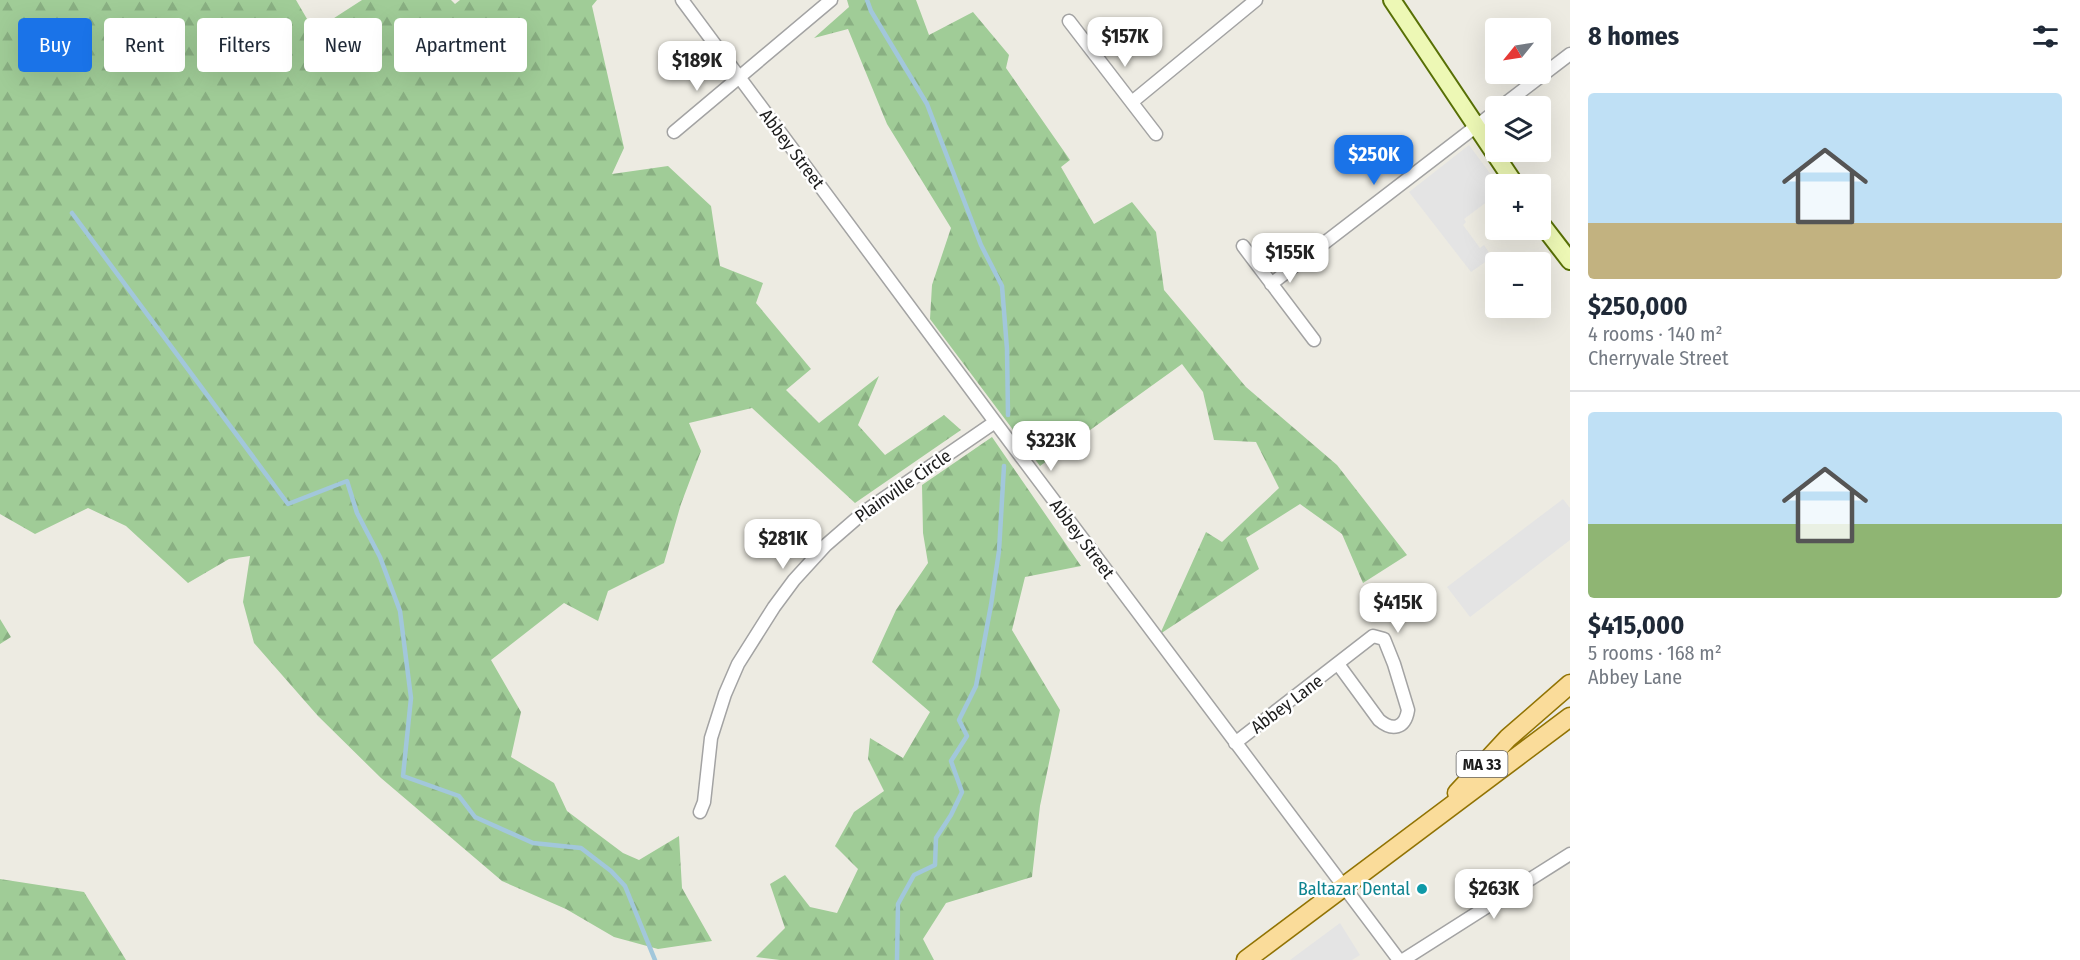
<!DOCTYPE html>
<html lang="en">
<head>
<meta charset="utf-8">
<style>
  :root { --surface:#fff; --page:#f2f2f3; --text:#1f2937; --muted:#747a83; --line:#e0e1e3; --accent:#1a73e8 }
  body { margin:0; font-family:"Fira Sans Condensed",sans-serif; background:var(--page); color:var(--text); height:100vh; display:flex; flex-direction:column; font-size:22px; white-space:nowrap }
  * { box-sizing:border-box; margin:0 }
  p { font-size:20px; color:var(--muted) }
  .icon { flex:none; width:33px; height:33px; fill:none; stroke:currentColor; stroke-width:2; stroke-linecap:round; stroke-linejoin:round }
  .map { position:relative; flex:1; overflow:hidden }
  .sheet { display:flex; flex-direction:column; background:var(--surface); width:510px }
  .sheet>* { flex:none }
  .top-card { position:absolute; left:18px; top:18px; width:570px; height:54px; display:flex; gap:12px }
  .needle { width:39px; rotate:240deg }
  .fabs { position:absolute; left:1485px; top:18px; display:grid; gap:12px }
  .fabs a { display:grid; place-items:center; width:66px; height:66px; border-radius:6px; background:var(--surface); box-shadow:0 6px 24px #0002; font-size:30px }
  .price { position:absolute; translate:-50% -51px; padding:0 14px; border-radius:12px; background:#fff; color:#222; font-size:20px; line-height:39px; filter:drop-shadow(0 2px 3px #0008) }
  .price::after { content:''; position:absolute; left:50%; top:36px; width:18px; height:14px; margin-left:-9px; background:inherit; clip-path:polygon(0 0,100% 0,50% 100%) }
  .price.active { background:var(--accent); color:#fff }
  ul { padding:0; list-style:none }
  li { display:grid; align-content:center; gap:12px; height:318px; padding:0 18px }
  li+li { border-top:2px solid var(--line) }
  li span { display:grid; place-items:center; height:186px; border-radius:6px; color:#555 }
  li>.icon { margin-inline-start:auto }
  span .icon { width:108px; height:108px; fill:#fffc; stroke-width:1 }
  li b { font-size:26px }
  h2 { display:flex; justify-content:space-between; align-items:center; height:72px; padding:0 18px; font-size:26px }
  .chip { padding:0 21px; border-radius:6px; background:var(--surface); box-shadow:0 6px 24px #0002; font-size:21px; line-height:54px }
  .chip.active { background:var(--accent); color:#fff }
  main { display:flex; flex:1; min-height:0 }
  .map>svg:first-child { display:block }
  .forest { fill:url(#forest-firs) }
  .parking { fill:#e4e4e4 }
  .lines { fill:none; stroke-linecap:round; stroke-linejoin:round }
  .stream { stroke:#a2c7db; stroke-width:4.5 }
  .minor-casing { stroke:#a3a3a3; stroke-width:15 }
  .secondary-casing { stroke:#587006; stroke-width:20 }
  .primary-casing { stroke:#917303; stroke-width:21 }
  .minor { stroke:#fff; stroke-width:12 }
  .secondary { stroke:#edf8b5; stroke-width:16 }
  .primary { stroke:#fadc9a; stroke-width:18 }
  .culture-dot { fill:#0f9aa8; stroke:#fff; stroke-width:2 }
  .labels { text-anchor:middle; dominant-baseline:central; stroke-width:5; stroke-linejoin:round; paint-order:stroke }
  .shield { fill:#fff; stroke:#606060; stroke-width:1.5 }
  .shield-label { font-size:16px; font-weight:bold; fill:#1c1c1c }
  .street-label { font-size:18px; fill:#1c1c1c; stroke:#fff }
  .culture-label { font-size:18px; fill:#0d838f; stroke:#fff; text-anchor:end }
</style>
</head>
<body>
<main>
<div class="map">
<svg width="1570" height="960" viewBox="0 0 1570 960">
  <defs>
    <pattern id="forest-firs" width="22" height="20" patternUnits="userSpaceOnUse" patternTransform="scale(1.5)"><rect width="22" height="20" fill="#a0cc97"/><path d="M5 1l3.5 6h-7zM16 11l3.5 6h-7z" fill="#89af82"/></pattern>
  </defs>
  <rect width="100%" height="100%" fill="#edebe2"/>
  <!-- forest -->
  <path class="forest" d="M0 0H296L314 31 362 0H451L455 4 460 0H597L592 6 624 148 612 174 668 166 711 206 720 266 763 283 756 303 811 369 786 390 819 423 879 376 858 425 885 455 944 415 961 430 855 503 752 408 689 423 701 451 681 504 664 563 608 591 598 621 564 603 491 660 521 712 511 757 554 783 567 811 623 853 639 860 679 836 682 888 712 941 658 949 614 937 566 909 502 881 381 778 318 716 254 643 243 602 250 556 229 559 188 583 126 526 88 508 35 534 0 514Z
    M847 0H916L929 35 973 12 1009 55 1006 68 1070 160 1061 167 1094 224 1132 202 1156 232 1164 290 1246 387 1337 465 1407 555 1363 583 1342 534 1300 504 1246 538 1259 569 1160 634 1206 532 1222 542 1279 488 1256 442 1214 440 1203 392 1182 364 1040 466 930 319 932 285 951 228 887 124 848 29 814 38 849 7Z
    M992 437 1081 566 1025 577 1012 630 1060 710 1040 806 1032 877 946 903 923 939 934 960H780L756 957 785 928 770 884 785 875 810 907 837 913 858 869 835 846 854 812 884 791 868 759 870 738 903 758 930 712 872 662 896 610 928 563 923 533 922 485Z
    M0 619 11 637 0 644Z
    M0 879 84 892 126 960H0Z"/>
  <!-- parking -->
  <path class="parking" d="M1469 145 1498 184H1496L1495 203 1492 198 1464 219 1466 222 1463 225 1480 248 1484 245 1492 257 1471 272 1409 192Z
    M1563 499 1570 508V540L1470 617 1447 587Z
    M1340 923 1360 955 1352 960H1290Z"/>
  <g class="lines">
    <!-- stream -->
    <path class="stream" d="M867 0 871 11 927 104 981 245 1002 286 1007 349 1008 415
      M72 213 288 504 347 481 357 513 380 557 400 611 411 698 403 776 459 796 475 817 533 843 581 848 611 871 625 886 655 960
      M897 960 898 904 914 875 935 865 936 838 951 815 962 792 951 761 967 736 959 720 976 686 991 605 999 551 1004 466"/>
    <defs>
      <path id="minor" d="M682 0 1004 434 1399 960
        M1069 21 1156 134
        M1132 102 1256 0
        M1502 106 1570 54
        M674 132 831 0
        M1243 246 1314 340
        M1271 284 1496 111
        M1235 743 1373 636 1384 639 1394 664 1408 710C1405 729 1392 731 1379 720L1338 664
        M700 812 704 802 711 738 725 694 738 664 774 607 794 580 826 545 864 512 995 422
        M1403 960 1570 854"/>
      <path id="secondary" d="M1392 0 1515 184
        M1540 222 1570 261"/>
      <path id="primary" d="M1457 793 1508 738 1570 684
        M1246 960 1570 717"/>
    </defs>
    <!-- minor casing -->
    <use href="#minor" class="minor-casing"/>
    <!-- secondary casing -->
    <use href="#secondary" class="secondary-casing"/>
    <!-- primary casing -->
    <use href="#primary" class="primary-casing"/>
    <!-- minor -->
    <use href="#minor" class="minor"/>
    <!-- secondary -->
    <use href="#secondary" class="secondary"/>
    <!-- primary -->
    <use href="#primary" class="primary"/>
  </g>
  <!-- markers -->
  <circle class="culture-dot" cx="1422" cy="889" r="6"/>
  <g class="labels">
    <!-- shield labels -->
    <rect class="shield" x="1456.5" y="751" width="51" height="26" rx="4.5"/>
    <g class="shield-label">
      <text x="1482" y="764">MA 33</text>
    </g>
    <!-- street labels -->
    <g class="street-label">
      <text transform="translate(792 149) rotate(53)">Abbey Street</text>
      <text transform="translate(903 486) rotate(-35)">Plainville Circle</text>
      <text transform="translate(1082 539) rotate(53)">Abbey Street</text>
      <text transform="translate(1287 704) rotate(-37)">Abbey Lane</text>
    </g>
    <!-- culture labels -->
    <g class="culture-label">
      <text x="1410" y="889">Baltazar Dental</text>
    </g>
  </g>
</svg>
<div class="fabs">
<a><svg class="needle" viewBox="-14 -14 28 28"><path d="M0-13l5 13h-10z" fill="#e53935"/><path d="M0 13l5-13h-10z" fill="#747a83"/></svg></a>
<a><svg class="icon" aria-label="layers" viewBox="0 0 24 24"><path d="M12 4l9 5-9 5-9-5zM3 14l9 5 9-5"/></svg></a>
<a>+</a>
<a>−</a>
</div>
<b class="price" style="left:1125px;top:68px">$157K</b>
<b class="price" style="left:697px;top:92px">$189K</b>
<b class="price active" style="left:1374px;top:186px">$250K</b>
<b class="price" style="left:1290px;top:284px">$155K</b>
<b class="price" style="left:1051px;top:472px">$323K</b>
<b class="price" style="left:783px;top:570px">$281K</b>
<b class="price" style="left:1398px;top:634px">$415K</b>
<b class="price" style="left:1494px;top:920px">$263K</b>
<div class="top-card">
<a class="chip active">Buy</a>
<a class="chip">Rent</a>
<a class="chip">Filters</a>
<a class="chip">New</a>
<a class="chip">Apartment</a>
</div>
</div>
<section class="sheet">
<h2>8 homes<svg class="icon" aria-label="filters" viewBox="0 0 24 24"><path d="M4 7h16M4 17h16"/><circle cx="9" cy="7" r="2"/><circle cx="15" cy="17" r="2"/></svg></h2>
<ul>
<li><span style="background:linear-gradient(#bfe0f5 70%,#c2b280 0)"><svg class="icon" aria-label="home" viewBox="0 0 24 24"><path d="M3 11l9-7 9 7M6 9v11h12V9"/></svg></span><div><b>$250,000</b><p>4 rooms · 140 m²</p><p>Cherryvale Street</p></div></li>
<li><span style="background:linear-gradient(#bfe0f5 60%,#8fb573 0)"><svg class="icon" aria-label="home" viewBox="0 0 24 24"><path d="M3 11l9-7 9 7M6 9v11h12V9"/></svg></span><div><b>$415,000</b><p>5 rooms · 168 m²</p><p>Abbey Lane</p></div></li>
</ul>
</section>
</main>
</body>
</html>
